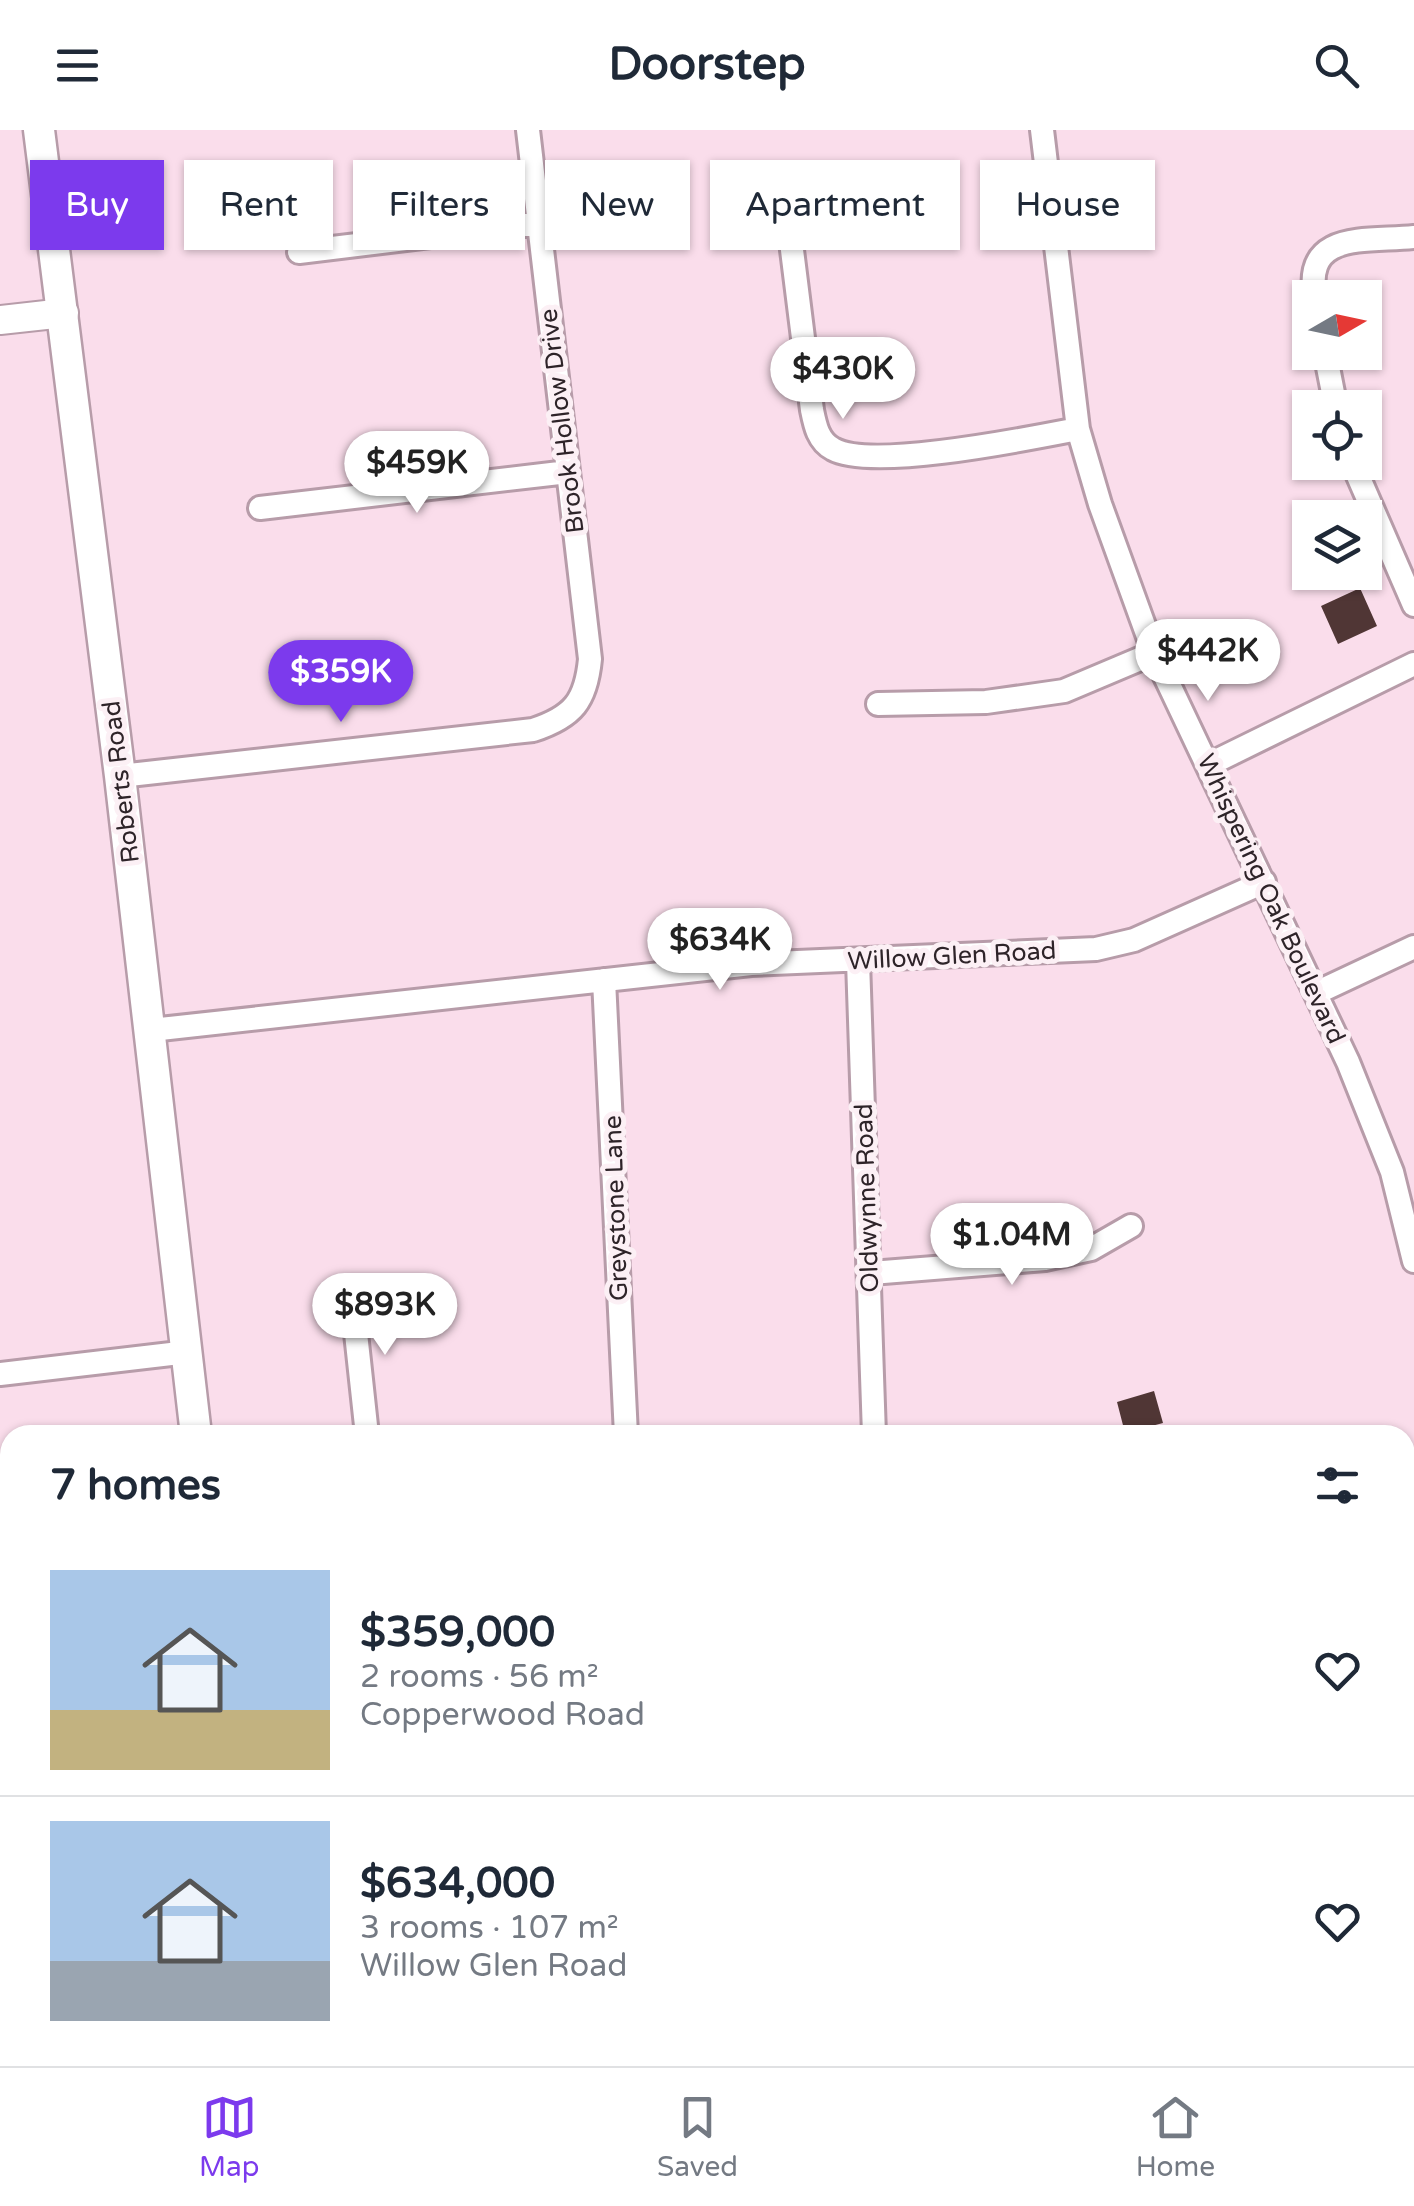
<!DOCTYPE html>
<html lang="en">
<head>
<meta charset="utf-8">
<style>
  :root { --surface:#fff; --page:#f6f6f7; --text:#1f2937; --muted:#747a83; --line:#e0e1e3; --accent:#7c3aed }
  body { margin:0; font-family:"Varela Round",sans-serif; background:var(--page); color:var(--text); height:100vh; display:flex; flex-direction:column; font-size:38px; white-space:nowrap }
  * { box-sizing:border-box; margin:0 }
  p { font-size:32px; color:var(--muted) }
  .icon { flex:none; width:55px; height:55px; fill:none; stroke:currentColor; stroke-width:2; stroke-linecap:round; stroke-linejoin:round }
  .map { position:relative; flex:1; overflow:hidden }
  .details { position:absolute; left:0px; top:1295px; width:1415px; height:642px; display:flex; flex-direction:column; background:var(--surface); border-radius:30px 30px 0 0; box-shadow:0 2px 8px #0004 }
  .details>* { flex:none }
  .hud { position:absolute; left:30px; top:30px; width:1355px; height:90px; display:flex; gap:20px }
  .needle { width:65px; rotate:81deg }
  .buttons { position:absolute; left:1292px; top:150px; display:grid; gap:20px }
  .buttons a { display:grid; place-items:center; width:90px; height:90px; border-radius:0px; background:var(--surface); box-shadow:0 2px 8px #0004; font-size:50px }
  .price { position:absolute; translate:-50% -85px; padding:0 22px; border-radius:35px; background:#fff; color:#222; font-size:32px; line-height:65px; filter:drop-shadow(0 2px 5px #0008) }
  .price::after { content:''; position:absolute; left:50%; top:60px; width:30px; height:22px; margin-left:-15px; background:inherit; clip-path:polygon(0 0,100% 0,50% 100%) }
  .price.selected { background:var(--accent); color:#fff }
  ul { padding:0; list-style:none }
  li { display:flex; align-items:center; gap:30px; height:250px; padding:0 50px }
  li+li { border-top:2px solid var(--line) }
  li span { display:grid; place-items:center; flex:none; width:280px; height:200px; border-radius:0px; color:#555 }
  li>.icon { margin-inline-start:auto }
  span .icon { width:120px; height:120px; fill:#fffc; stroke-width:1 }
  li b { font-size:42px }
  h2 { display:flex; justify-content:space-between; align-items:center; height:120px; padding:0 50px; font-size:42px }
  .tag { padding:0 35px; border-radius:0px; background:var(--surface); box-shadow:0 2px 8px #0004; font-size:35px; line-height:90px }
  .tag.selected { background:var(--accent); color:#fff }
  header { display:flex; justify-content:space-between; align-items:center; height:130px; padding:0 50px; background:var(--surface); font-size:45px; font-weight:700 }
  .dock { display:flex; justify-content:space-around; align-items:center; height:140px; border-top:2px solid var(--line); background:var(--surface); font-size:28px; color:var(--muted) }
  .dock a { display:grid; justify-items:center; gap:5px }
  .dock .selected { color:var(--accent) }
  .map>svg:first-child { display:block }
  .building { fill:#503635 }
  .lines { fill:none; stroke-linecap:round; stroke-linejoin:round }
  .minor-casing { stroke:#b79ca9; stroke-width:28 }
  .tertiary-casing { stroke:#b79ca9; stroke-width:32 }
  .secondary-casing { stroke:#b79ca9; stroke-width:35 }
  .minor { stroke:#fff; stroke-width:22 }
  .tertiary { stroke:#fff; stroke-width:28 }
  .secondary { stroke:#fff; stroke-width:30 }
  .labels { text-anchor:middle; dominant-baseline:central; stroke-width:10; stroke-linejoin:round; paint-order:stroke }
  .street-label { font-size:25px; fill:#2e2429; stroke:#fcf0f5 }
</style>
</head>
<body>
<header><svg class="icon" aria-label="menu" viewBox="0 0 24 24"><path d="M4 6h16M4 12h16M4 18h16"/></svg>Doorstep<svg class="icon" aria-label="search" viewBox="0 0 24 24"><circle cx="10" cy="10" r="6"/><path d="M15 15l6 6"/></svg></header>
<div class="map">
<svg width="1414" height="1936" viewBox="0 0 1414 1936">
  <rect width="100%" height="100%" fill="#faddeb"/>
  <!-- building -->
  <path class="building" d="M1360 458 1377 496 1338 514 1321 476Z
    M1154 1261 1163 1293 1125 1303 1117 1272Z"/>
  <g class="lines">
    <defs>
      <path id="minor" d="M1042 0 1078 299 1100 374 1154 523 1348 932 1392 1042 1414 1131
        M785 64 812 280C815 295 818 311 833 319 872 341 1031 308 1078 299
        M299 122 539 93
        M1315 168C1303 100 1366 112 1414 107
        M1325 222 1336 278
        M1352 332 1414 475
        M260 378 568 342
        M878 574 986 572 1064 561 1154 523
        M1208 635 1414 534
        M120 646 533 600C573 587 586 571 590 529L528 0
        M858 831 874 1305
        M604 850 626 1305
        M1316 863 1414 817
        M151 900 751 834 1096 819 1134 810 1264 752
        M871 1143 1045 1129 1091 1119 1131 1096
        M351 1157 367 1305
        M0 1244 188 1222
        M1405 1340 1414 1339
        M0 1505 10 1504
        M1405 1595 1414 1594
        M0 1743 10 1740
        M1405 1853 1414 1852
        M515 1928 516 1936
        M990 1936 996 1928"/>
      <path id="tertiary" d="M0 190 64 183"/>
      <path id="secondary" d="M39 0 120 646 196 1305
        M267 1928 268 1936"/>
    </defs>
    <!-- minor casing -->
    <use href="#minor" class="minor-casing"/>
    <!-- tertiary casing -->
    <use href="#tertiary" class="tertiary-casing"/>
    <!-- secondary casing -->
    <use href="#secondary" class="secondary-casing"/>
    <!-- minor -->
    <use href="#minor" class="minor"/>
    <!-- tertiary -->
    <use href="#tertiary" class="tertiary"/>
    <!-- secondary -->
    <use href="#secondary" class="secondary"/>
  </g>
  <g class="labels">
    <!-- street labels -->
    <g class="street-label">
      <text transform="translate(562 291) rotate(-97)">Brook Hollow Drive</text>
      <text transform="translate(121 652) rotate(-97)">Roberts Road</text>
      <text transform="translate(1271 769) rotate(65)">Whispering Oak Boulevard</text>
      <text transform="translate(952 826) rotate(-3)">Willow Glen Road</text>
      <text transform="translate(867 1068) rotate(-92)">Oldwynne Road</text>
      <text transform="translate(616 1078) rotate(-92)">Greystone Lane</text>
    </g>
  </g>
</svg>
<div class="buttons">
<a><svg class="needle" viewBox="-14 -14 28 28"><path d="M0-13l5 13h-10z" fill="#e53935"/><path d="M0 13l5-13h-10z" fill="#747a83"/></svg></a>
<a><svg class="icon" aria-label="locate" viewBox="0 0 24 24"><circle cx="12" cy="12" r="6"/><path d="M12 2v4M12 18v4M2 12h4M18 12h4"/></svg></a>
<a><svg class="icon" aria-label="layers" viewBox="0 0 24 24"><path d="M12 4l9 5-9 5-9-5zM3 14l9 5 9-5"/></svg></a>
</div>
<b class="price" style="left:843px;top:292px">$430K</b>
<b class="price" style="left:417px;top:386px">$459K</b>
<b class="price" style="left:1208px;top:574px">$442K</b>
<b class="price selected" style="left:341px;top:595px">$359K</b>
<b class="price" style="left:720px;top:863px">$634K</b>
<b class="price" style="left:1012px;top:1158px">$1.04M</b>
<b class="price" style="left:385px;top:1228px">$893K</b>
<div class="hud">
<a class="tag selected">Buy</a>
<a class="tag">Rent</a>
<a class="tag">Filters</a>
<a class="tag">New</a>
<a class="tag">Apartment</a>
<a class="tag">House</a>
</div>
<section class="details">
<h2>7 homes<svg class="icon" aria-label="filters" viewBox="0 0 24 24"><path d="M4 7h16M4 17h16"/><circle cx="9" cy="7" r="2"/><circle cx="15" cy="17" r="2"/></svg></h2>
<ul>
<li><span style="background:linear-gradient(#a9c7e8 70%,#c2b280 0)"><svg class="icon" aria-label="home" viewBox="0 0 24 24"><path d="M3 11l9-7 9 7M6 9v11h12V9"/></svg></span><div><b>$359,000</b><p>2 rooms · 56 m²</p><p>Copperwood Road</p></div><svg class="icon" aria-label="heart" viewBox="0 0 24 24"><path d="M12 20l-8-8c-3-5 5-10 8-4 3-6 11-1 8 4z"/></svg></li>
<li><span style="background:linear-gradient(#a9c7e8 70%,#9aa5b1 0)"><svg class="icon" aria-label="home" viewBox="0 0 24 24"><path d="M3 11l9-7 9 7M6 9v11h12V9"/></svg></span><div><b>$634,000</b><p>3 rooms · 107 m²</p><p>Willow Glen Road</p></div><svg class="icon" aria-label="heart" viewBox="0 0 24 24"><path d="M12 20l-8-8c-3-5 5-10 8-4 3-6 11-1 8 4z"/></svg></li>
</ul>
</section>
</div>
<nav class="dock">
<a class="selected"><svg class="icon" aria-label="map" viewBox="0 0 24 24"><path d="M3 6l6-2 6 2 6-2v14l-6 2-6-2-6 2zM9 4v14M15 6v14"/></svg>Map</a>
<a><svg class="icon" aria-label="saved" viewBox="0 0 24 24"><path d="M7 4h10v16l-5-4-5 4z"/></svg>Saved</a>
<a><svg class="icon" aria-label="home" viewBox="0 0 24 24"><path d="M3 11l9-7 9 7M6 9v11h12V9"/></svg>Home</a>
</nav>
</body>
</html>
